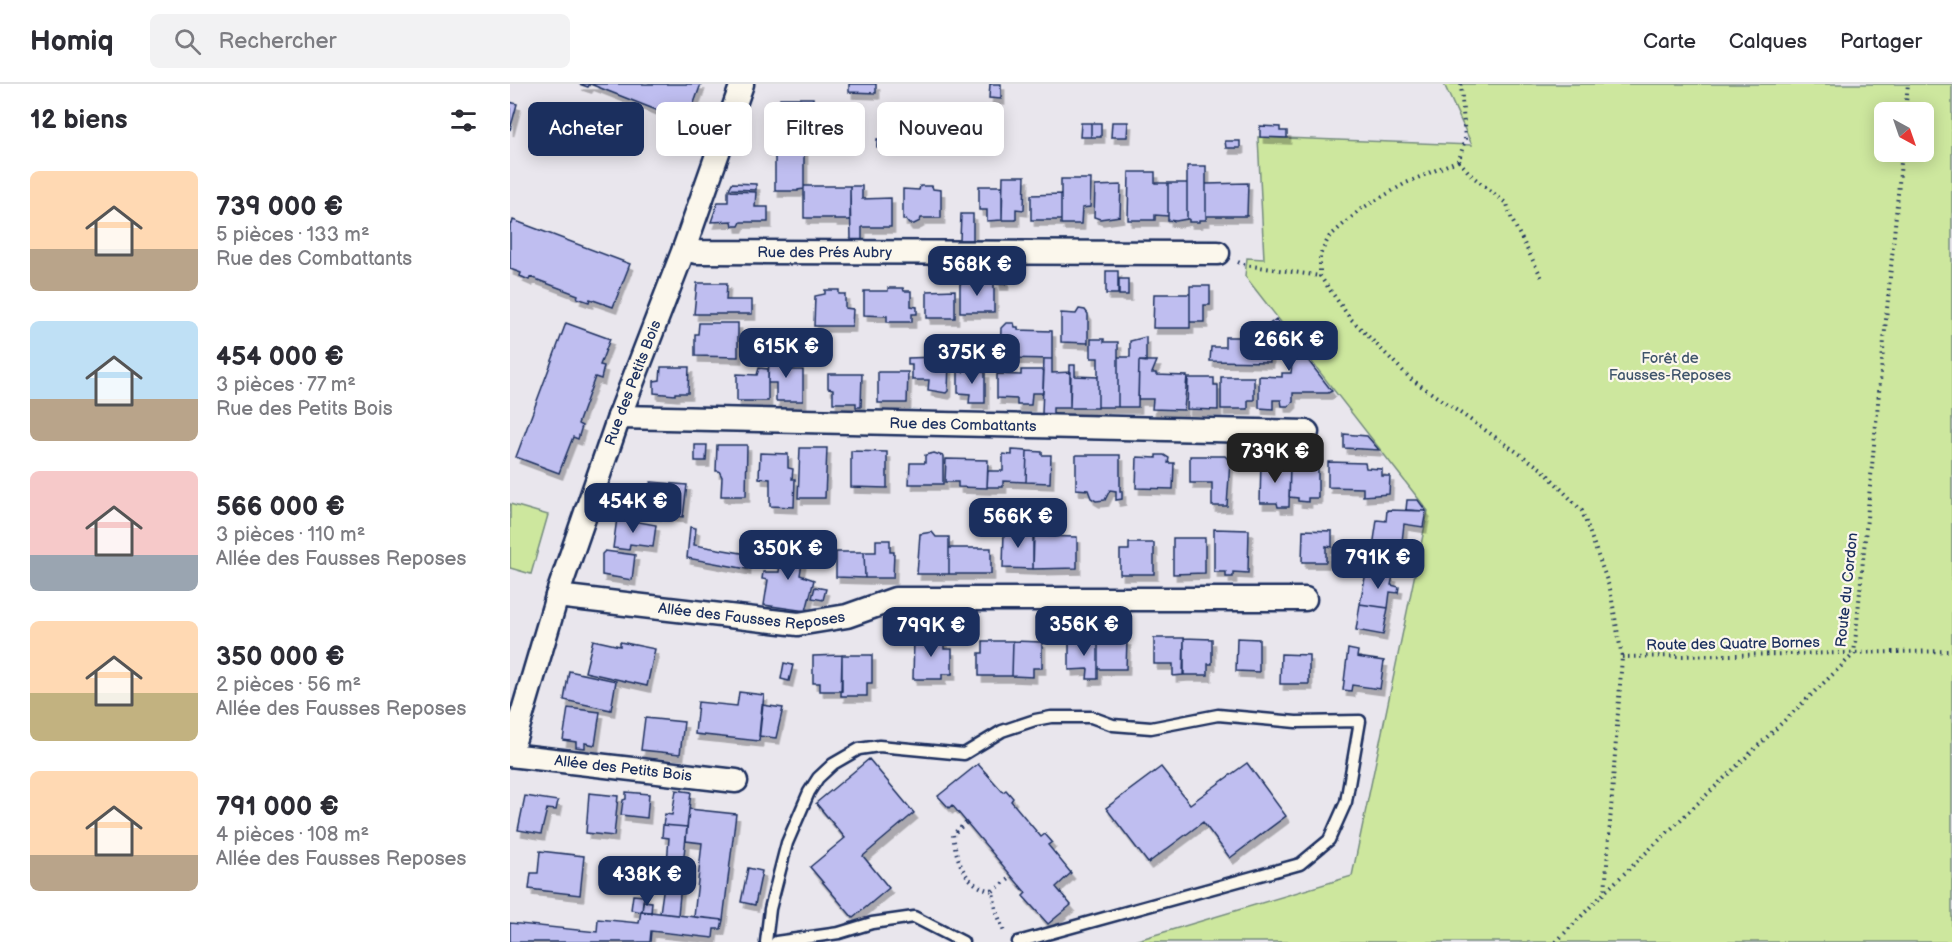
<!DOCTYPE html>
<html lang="fr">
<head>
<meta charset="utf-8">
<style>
  :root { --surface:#fff; --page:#f2f2f3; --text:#2b2b33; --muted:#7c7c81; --line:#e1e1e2; --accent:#1b2f5e }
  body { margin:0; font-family:"Balsamiq Sans",sans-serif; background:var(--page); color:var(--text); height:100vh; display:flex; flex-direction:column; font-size:22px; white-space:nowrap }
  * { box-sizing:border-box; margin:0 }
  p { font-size:20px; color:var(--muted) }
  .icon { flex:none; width:33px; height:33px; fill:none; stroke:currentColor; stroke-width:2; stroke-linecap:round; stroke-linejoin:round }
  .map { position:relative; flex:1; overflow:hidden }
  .sheet { display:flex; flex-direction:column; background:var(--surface); width:510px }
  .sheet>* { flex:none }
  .top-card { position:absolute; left:18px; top:18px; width:570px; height:54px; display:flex; gap:12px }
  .needle { width:39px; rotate:140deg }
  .fabs { position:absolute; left:1364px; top:18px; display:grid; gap:12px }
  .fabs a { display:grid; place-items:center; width:60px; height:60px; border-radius:9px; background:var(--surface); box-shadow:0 3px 15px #0003; font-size:30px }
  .price { position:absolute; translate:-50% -51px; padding:0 14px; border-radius:12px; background:var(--accent); color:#fff; font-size:20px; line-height:39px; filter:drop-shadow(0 2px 3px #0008) }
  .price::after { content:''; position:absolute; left:50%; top:36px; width:18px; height:14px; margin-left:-9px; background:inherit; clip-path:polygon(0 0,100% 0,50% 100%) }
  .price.on { background:#222; color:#fff }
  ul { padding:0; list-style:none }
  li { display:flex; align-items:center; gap:18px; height:150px; padding:0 30px }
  li span { display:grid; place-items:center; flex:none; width:168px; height:120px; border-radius:9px; color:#555 }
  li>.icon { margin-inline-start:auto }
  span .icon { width:72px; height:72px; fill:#fffc; stroke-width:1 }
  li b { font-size:26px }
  h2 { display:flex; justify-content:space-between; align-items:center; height:72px; padding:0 30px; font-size:26px }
  .pill { padding:0 21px; border-radius:9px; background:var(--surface); box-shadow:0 3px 15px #0003; font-size:21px; line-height:54px }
  .pill.on { background:var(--accent); color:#fff }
  header { display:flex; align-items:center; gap:36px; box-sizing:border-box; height:84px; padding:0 30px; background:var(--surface); border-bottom:2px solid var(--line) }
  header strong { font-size:28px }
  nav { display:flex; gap:33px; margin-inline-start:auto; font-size:21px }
  .search { width:420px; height:54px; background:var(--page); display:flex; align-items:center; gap:15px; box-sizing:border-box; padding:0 21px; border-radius:9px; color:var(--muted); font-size:22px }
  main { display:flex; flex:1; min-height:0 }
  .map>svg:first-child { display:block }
  .green { fill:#cde79e; stroke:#748b7e; stroke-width:1.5; fill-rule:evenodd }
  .building { fill:#bfbef0; stroke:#1b2f5e; stroke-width:1.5; filter:url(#shadow) }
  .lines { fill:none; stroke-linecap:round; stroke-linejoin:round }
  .lane-casing { stroke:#1b2f5e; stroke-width:15 }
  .street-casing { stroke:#1b2f5e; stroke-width:27 }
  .path { stroke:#1b2f5e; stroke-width:4; stroke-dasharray:1.5 4.5; stroke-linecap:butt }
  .lane { stroke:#fbf7ec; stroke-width:10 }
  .street { stroke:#fbf7ec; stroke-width:22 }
  .labels { text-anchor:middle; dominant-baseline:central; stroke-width:4.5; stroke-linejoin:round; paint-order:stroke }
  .street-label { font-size:15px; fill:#1b2f5e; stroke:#fbf7ec }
  .park-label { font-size:15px; fill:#3f546b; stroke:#fbf7ec }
</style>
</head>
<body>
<header>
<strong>Homiq</strong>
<div class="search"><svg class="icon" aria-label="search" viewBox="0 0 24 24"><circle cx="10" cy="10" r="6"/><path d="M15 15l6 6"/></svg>Rechercher</div>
<nav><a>Carte</a><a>Calques</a><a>Partager</a></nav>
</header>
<main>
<section class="sheet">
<h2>12 biens<svg class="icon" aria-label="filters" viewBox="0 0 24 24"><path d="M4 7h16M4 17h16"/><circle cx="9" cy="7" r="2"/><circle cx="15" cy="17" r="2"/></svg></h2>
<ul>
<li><span style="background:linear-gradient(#ffd9b3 65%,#b9a48a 0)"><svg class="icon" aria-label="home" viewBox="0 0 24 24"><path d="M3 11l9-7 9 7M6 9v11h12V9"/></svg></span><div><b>739 000 €</b><p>5 pièces · 133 m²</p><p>Rue des Combattants</p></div></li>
<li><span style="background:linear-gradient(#bfe0f5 65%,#b9a48a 0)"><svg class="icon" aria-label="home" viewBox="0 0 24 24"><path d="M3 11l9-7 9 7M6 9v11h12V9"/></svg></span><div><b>454 000 €</b><p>3 pièces · 77 m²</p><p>Rue des Petits Bois</p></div></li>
<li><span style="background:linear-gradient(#f6c9c9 70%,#9aa5b1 0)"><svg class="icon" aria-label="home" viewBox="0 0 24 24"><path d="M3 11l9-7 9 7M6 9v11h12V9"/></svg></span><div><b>566 000 €</b><p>3 pièces · 110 m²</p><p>Allée des Fausses Reposes</p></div></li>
<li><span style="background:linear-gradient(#ffd9b3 60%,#c2b280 0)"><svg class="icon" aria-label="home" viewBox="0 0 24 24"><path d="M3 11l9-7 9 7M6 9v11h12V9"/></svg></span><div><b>350 000 €</b><p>2 pièces · 56 m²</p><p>Allée des Fausses Reposes</p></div></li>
<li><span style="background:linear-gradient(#ffd9b3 70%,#b9a48a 0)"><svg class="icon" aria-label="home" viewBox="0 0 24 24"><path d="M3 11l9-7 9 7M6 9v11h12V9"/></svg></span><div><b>791 000 €</b><p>4 pièces · 108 m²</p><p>Allée des Fausses Reposes</p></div></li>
</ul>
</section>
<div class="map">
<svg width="1442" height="858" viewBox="0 0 1442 858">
  <defs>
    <filter id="shadow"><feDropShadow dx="3.5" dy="6" stdDeviation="0" flood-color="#0004"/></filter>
  </defs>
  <rect width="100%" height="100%" fill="#e9e6ed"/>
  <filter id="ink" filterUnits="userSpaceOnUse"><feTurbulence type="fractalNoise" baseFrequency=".0167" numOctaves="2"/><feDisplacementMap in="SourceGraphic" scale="12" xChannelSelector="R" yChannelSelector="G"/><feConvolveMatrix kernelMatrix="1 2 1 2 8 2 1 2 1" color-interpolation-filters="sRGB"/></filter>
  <g filter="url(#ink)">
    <!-- green -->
    <path class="green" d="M934 0H1442V858H621L842 792 918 427 735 192 737 174 754 175 748 53 962 61ZM1413 28V68H1374V28Z
      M0 420 38 431 21 490 0 484Z"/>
    <!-- building -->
    <path class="building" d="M69 0H191L177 38 80 0 78 3Z
      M339 0H366V9L339 8Z
      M480 0H491V15L479 14Z
      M270 14H303L304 53H264L265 34 270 33Z
      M0 18 7 20 0 46Z
      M602 38H618L617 53H601Z
      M571 39H581V53H570Z
      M581 39H591V53H581Z
      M750 42 770 43V47H777V54L750 53Z
      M265 53H294V105L288 106V107H265Z
      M367 55H383V63H367Z
      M715 57H730V64H716Z
      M677 82H696V136H689V138H679V135H677Z
      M619 88H645V99H658V132L645 131V136H618Z
      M493 92H515L514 126 506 125V136H492Z
      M551 95H581L580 123 572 124 571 140H551Z
      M222 99 246 100V106L219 105Z
      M658 99H677V135L666 137 658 136Z
      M738 99 737 132H696V100Z
      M611 101 610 132 590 135 584 133 585 102Z
      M294 102H340V136H324V134H294Z
      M340 102H352V115L381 114V143H352V156H341Z
      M410 102H422L423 105 431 106V134H411L410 137 404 140H399L396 136H393V105L409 106Z
      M469 102H492V136L477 137V126H469Z
      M218 107 246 108 245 123H258V138H231L229 142H223L222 137 201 138 208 118H218Z
      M551 110V136H521V111Z
      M451 130H463V156H450Z
      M3 136 120 180 103 223 80 215 79 218 67 214 68 211 20 193 19 196 10 192 11 189 0 185V140H2Z
      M596 187H608V210H596Z
      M487 192H495V200H487Z
      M609 195H618V211H609Z
      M484 198V228H450V199Z
      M187 199H217L216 216H242V230H184Z
      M680 202H700V221H694V238H680Z
      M378 204H393L394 207H401V222L407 223V230H402V238H377V232L354 231V207H378Z
      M315 206H329V210H335V224L343 225 342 242H304L305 212 315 210Z
      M445 206V234H417V207Z
      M644 210H680V244H643Z
      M569 225 575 226 578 230V259L551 258V229L566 230Z
      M766 235 821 306 822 307 818 309H783V318L779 322H772L771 316H763V325L749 324V292L772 293V289H781L782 279H777L752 246Z
      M56 239 100 255 90 281 94 282 91 295 85 293 68 340 72 342 68 355 63 353 49 389 6 373Z
      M189 239H228V273L185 272V250H188Z
      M496 239H504L505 243H508V246L542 247V275L490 274 491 244Z
      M636 253V278L629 277 628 323H608V273H620V257Z
      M715 253H750V269H760V278L700 277 701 263H715Z
      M581 255H594V258H608V323H588V274H581Z
      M281 272V286H293V317H266V299H258L259 273Z
      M426 273 425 278H439L438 307 436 309 418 306 419 296H402V281H398V274Z
      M534 275H542V289L561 288 560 324H543V330H532Z
      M629 277H647L642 289H646V291L677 292 674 326 642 325 643 315H628Z
      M560 281H565V292L588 293V324H560Z
      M151 283H179L178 309H165V311L144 309V297L150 296Z
      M249 284 258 285V317H227V290L247 291Z
      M453 284H459V288H475V319H459L460 310 448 309V287L453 288Z
      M511 286H534L533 309H522L521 321H507V315L487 314V290L511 291Z
      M368 288H398L397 319H368Z
      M318 290H352L351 323H346V319H323V305L318 304Z
      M711 293H744V316H738V325H711Z
      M678 294H704V301H708V326L677 325Z
      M834 350 857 352 869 366 834 364Z
      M185 361H197L196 377H185Z
      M207 361H237L236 412H211L212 393 209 387H206Z
      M290 364H317L315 414H288Z
      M502 366 517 367 516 398 493 397V403H477L478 387H493V370L502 371Z
      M341 367 377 368V404L341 403Z
      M517 367 532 368V371H541L540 399 516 398Z
      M250 369 278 370V384L283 385 282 395H285L284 423 260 422V395L249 394Z
      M424 369 433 372V400H399L400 379H415V371Z
      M566 371H610V407H612V415L606 416V407L600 406 595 416 586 417 581 414 578 406 566 405Z
      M646 371H654L659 374 658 379H664L663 405 626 404 627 373 646 374Z
      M680 372H715L720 377 717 422H702V399H680Z
      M436 375 478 376 477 404 448 403V398H435Z
      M751 376H765L766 381H780L779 423H768L767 419H750Z
      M818 378 855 379 856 384 872 385V392H880L879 410 853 412V404L818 403Z
      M780 381 808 382V414H798V418L788 417V414L779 413Z
      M141 398 177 401 173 433 138 429 140 413 137 410V403Z
      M897 416H908L916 427 896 426Z
      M877 426 916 427 913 443 894 440 891 467 863 463 867 436 876 437Z
      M107 434 146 441 143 463 120 460 119 466 103 464Z
      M180 443 186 444 184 461 237 470V485L177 474Z
      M704 445 739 446 738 489 723 488V493H716V488H704Z
      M494 446H523V485L493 484Z
      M793 446 822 447V463L816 462V478H792Z
      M422 448 426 453H439V490H407L410 450Z
      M524 452 567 453V484L523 485Z
      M663 454H695V489L663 490Z
      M366 456H380V468H384L383 494H355L354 468H366Z
      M619 459H644V490H610V466H619Z
      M262 463 294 467 290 491 304 496 296 527 254 521 258 496 252 495 253 488H269L270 479 260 478Z
      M439 464H481V490H439Z
      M95 467 125 471 122 496 92 491V470Z
      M326 468H354L355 494 326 493Z
      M856 488 883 492 881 501 889 503 888 509 880 508 878 524 850 520Z
      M305 503 316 505 313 516 302 514Z
      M850 520 878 524 873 551 846 546Z
      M404 552H434V565H442V590H432V595H403Z
      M644 554H674L673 591 663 592V580H644Z
      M674 554 702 555V580H698V591H674Z
      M727 554 749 555V588L726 587Z
      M83 556 110 562V558L145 565 137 602 75 588Z
      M559 556H588V595H577L578 585 559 586Z
      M588 556H617L616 585H588Z
      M473 557H503L502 592H469V569H473Z
      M503 557 532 558V584H523V593L502 592Z
      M838 565 848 567 847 573 874 577 870 605 842 601 841 607 833 606Z
      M771 570 799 571V600H770Z
      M332 571V607H310V599H303V572Z
      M332 571H362V599H357V612H331Z
      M274 579 283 581 279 597 271 595Z
      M59 587 106 597 101 626 54 616Z
      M229 608 254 611 249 657 185 650 188 618 227 622Z
      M252 621 273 624 266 654 249 652Z
      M58 624 90 628 85 661 75 659V664L66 663V658L53 656Z
      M135 634 174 638 170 670 131 666Z
      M359 675 404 729 353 772 379 804 343 834 300 783 335 754 306 719Z
      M737 679 776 732 720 774 693 738 638 779 596 724 651 683 680 720Z
      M468 680 493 708 496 706 503 714 501 717 531 753 535 750 542 758 538 761 561 789 546 803 561 821 538 840 513 812 516 809 442 721 439 724 428 712Z
      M166 706 181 708 177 743 153 741 155 730 162 731Z
      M116 708 139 710 137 734 111 731 113 716 116 715Z
      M79 709 108 712 104 752 76 749Z
      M15 712 48 717 46 726 37 725 31 750 8 746Z
      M179 725 226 730 213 836 184 833 192 759 176 757Z
      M153 741 177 743 173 781 157 779 159 754 152 753Z
      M30 767 74 772 70 811 19 805 21 789H28Z
      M157 779 173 781 168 831 150 829Z
      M238 784 252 787 245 821 231 818Z
      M123 811 134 812 132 828 121 826Z
      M133 817 142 818 141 829 132 828Z
      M131 827 213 836 211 845H204L203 854 141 847 140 858H0V839L87 848 88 835 129 839Z"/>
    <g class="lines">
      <defs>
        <path id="lane" d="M256 858 260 825 277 759 299 708 308 694 323 680 349 665 369 662 454 670 492 647 525 636 541 633H581L603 641 641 644 708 631 786 638 850 637 836 718 819 756 790 780 508 858
          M266 858 329 849 362 839 404 833 453 858"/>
        <g id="street">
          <path id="s1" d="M174 165 187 168 708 169"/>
          <path id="s2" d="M109 333 797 348"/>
          <path id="s3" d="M47 512 288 540 337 532 385 515H795"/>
          <path id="s4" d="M0 671 47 512 109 333 174 165 232 0"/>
          <path id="s5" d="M0 671 226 697"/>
        </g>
      </defs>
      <!-- lane casing -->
      <use href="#lane" class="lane-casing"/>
      <!-- street casing -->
      <use href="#street" class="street-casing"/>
      <!-- path -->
      <path class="path" d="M951 0 955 55 949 76 896 99 851 125 819 153 810 171V192L840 234 901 295 1033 386 1072 427 1100 505 1112 573 1095 808
        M1395 28 1398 0
        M949 77 962 92 997 120 1002 136 1033 196
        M728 178 735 181 810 192
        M1112 573 1442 567
        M456 739 443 750C446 776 455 803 483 807L486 826 494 848
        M483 807 502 793
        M1046 858 1095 808 1344 570 1392 68"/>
      <!-- lane -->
      <use href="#lane" class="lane"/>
      <!-- street -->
      <use href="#street" class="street"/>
    </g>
  </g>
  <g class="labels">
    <!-- street labels -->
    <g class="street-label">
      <text stroke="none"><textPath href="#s1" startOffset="141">Rue des Prés Aubry</textPath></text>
      <text stroke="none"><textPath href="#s4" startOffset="392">Rue des Petits Bois</textPath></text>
      <text stroke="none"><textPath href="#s2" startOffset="344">Rue des Combattants</textPath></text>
      <text transform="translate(1337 506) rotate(-84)">Route du Cordon</text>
      <text stroke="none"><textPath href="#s3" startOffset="196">Allée des Fausses Reposes</textPath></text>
      <text transform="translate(1223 560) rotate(-1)">Route des Quatre Bornes</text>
      <text stroke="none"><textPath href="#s5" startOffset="114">Allée des Petits Bois</textPath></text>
    </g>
    <!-- park labels -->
    <g class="park-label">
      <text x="1160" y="274">Forêt de<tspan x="1160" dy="17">Fausses-Reposes</tspan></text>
    </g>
  </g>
</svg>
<div class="fabs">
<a><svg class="needle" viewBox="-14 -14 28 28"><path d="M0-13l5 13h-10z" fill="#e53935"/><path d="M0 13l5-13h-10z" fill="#7c7c81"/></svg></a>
</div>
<b class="price" style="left:467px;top:213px">568K €</b>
<b class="price" style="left:779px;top:288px">266K €</b>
<b class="price" style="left:276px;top:295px">615K €</b>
<b class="price" style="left:462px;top:301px">375K €</b>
<b class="price on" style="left:765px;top:400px">739K €</b>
<b class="price" style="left:123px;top:450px">454K €</b>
<b class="price" style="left:508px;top:465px">566K €</b>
<b class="price" style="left:278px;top:497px">350K €</b>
<b class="price" style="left:868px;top:506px">791K €</b>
<b class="price" style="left:574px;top:573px">356K €</b>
<b class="price" style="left:421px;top:574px">799K €</b>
<b class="price" style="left:137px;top:823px">438K €</b>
<div class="top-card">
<a class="pill on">Acheter</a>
<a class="pill">Louer</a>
<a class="pill">Filtres</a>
<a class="pill">Nouveau</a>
</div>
</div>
</main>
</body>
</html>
